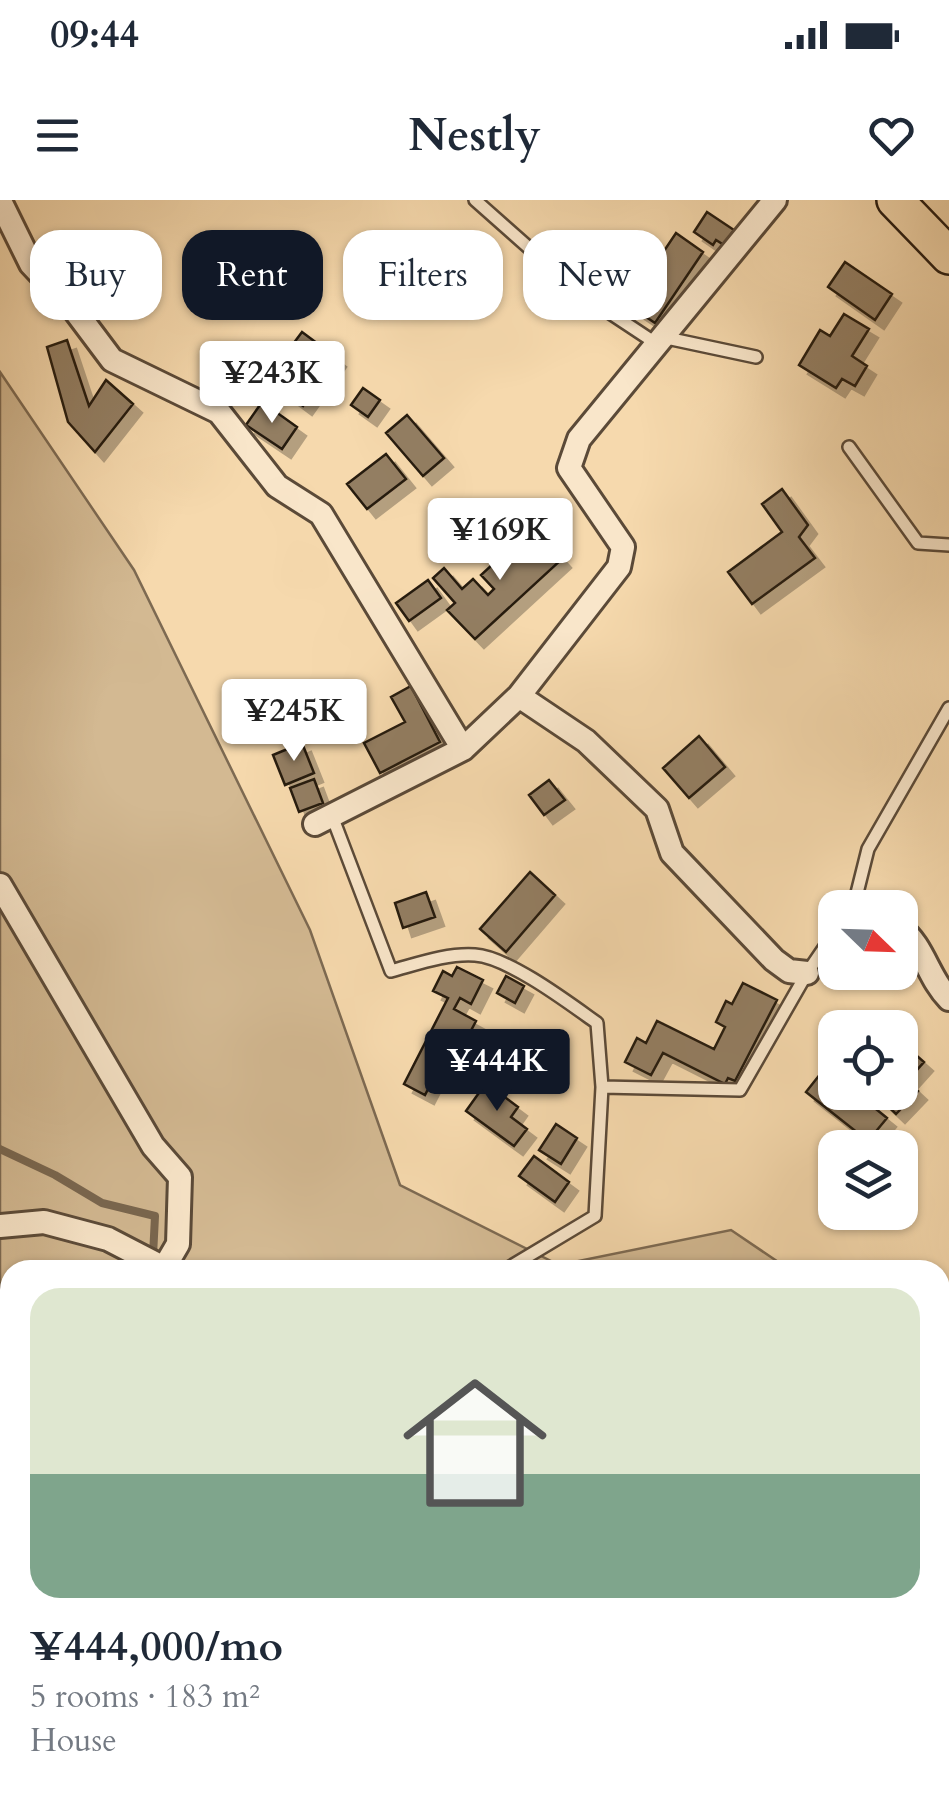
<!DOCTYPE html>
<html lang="en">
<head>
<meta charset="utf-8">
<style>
  :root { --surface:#fff; --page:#f2f2f3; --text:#1f2937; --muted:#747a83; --line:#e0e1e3; --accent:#111827 }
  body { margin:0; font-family:Cardo,serif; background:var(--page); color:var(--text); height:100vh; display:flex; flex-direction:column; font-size:38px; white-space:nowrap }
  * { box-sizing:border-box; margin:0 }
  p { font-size:32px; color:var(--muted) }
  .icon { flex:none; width:55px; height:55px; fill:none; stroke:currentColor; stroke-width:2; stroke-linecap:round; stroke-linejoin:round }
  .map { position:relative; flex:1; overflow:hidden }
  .side { position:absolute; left:0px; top:1060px; width:950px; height:552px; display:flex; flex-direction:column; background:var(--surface); border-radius:30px 30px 0 0; box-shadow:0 2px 8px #0004 }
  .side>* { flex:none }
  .top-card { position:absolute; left:30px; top:30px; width:890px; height:90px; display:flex; gap:20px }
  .needle { width:65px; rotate:113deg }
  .fabs { position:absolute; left:818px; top:690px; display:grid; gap:20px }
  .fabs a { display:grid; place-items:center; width:100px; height:100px; border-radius:20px; background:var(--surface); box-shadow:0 2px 8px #0004; font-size:50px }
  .price { position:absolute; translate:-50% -85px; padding:0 22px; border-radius:10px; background:#fff; color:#222; font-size:32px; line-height:65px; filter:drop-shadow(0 2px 5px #0008) }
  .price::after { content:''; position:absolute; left:50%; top:60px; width:30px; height:22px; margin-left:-15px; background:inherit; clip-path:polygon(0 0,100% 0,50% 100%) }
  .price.on { background:var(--accent); color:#fff }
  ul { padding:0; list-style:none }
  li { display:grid; align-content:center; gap:20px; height:530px; padding:0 30px }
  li+li { border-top:2px solid var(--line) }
  li span { display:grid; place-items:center; height:310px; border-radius:30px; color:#555 }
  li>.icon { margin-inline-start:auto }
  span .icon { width:180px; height:180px; fill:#fffc; stroke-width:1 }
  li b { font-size:42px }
  .chip { padding:0 35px; border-radius:30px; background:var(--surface); box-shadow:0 2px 8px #0004; font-size:35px; line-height:90px }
  .chip.on { background:var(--accent); color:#fff }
  .status { display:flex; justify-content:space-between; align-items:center; height:70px; padding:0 50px; background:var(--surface); direction:ltr }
  .status svg { height:28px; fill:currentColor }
  header { display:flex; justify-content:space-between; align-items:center; height:130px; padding:0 30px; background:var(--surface); font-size:45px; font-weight:700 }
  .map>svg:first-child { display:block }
  .green { fill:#d3b992; stroke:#7d6a52; stroke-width:2.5 }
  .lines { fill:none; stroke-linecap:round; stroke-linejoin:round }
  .stream { stroke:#79664f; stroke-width:8 }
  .building { fill:#937e62; stroke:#271b11; stroke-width:2.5; filter:url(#shadow) }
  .service-casing { stroke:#5b4a38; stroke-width:16 }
  .minor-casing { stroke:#5b4a38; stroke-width:28 }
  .primary-casing { stroke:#271b11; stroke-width:40 }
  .service { stroke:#f9e6ca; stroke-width:11 }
  .minor { stroke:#f9e6ca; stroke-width:22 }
  .primary { stroke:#f6d9ad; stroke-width:35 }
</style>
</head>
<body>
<div class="status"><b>09:44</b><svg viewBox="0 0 49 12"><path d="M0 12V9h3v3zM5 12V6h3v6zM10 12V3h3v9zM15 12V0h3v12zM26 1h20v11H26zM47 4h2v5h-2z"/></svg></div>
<header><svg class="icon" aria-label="menu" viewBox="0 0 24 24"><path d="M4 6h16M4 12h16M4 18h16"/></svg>Nestly<svg class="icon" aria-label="heart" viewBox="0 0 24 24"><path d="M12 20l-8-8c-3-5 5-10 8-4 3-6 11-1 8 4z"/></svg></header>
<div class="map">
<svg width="949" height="1612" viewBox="0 0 949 1612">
  <defs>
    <filter id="shadow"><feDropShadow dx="9" dy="9" stdDeviation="0" flood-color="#0004"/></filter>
  </defs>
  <rect width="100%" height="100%" fill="#f6d9ad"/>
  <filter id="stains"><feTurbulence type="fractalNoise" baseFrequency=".002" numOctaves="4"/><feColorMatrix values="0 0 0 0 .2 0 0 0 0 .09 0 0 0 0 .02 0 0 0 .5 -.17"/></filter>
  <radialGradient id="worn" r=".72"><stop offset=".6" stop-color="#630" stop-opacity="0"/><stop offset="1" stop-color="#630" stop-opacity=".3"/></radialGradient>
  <!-- green -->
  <path class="green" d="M0 172 134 370 310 730 400 985 559 1065 731 1030 790 1070H10V1602H940V1172L949 1178V1612H0Z"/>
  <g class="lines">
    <!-- stream -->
    <path class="stream" d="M0 949 55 975 102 1003 155 1016 153 1056
      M940 1402 949 1414
      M264 1602 269 1612
      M644 1612 649 1602"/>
  </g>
  <!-- building -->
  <path class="building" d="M707 12 734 30 724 45 716 40 713 45 694 32Z
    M586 33 616 52 596 83 567 64Z
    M676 33 703 52 655 123 606 90 622 66 644 81Z
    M845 62 892 94 875 120 828 87Z
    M844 114 869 129 852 156 867 166 855 186 842 179 836 188 799 165 820 130 830 136Z
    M302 132 337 158 303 206 267 179Z
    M67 140 89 206 106 180 133 204 95 252 68 222 47 147Z
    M363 188 380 200 368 217 351 205Z
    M262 202 297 227 282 249 246 225Z
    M407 215 444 258 423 276 386 233Z
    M386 254 406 279 367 309 347 284Z
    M782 289 808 325 799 337 815 358 752 404 728 372 782 332 762 304Z
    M533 327 562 359 475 439 447 410 455 403 433 378 444 368 462 389 473 379 488 395 494 389 481 375Z
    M428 380 441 398 409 421 396 403Z
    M411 486 440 542 380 573 364 543 405 522 391 497Z
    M699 536 725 567 689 598 663 568Z
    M302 543 314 573 285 585 273 555Z
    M314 579 323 603 299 612 290 588Z
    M549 580 565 600 544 615 529 595Z
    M530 672 555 695 506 752 480 729Z
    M426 692 435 717 403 728 395 703Z
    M457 767 483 780 471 804 460 798 454 809 476 821 453 865 443 860 425 895 404 884 448 798 433 791 443 771 452 776Z
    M506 776 524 786 515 803 497 793Z
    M743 783 777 800 735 881 728 878 725 884 663 853 651 875 625 862 637 838 646 843 657 821 714 849 725 827 716 822 726 801 732 804Z
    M900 841 924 862 907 881 918 891 896 914 873 892H900Z
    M825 868 835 877V892H855L887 918 868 941 806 892Z
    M486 883 518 907 511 917 527 929 514 946 466 911Z
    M556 924 577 938 561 964 539 950Z
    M534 956 569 982 555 1002 519 976Z"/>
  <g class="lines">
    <defs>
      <path id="service" d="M475 0 580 93 657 144
        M662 137 756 157
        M849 247 918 343 949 345
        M332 616 391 771C417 764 447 753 475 755 508 757 569 803 597 823L602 887
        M854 705 868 649 949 508
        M505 1070 595 1016 602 887 740 890 807 773 835 732"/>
      <path id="minor" d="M0 1 31 64 76 112 112 160 219 212 277 286 321 314 463 549
        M519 496 586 541 657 609 672 653 774 760 789 771 807 773
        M315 624 463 549 519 496 619 367 623 347 569 268 579 239 775 0
        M0 685 153 946 180 977 178 1044 164 1068 108 1039 44 1022 0 1026
        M856 703 871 708
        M900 728C924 746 928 778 949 799"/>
      <path id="primary" d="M895 0 949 56"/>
    </defs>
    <!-- service casing -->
    <use href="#service" class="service-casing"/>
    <!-- minor casing -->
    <use href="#minor" class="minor-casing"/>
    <!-- primary casing -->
    <use href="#primary" class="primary-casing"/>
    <!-- service -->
    <use href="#service" class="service"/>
    <!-- minor -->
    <use href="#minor" class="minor"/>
    <!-- primary -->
    <use href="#primary" class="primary"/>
  </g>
  <rect width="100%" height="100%" filter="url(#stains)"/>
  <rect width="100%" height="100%" fill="url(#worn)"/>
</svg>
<div class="fabs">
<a><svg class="needle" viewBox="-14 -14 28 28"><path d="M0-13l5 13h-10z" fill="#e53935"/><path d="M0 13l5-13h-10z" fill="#747a83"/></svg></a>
<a><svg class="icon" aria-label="locate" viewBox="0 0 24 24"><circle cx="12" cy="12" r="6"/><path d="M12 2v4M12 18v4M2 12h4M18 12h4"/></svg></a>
<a><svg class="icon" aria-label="layers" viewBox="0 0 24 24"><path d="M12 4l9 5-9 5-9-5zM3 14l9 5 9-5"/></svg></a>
</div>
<b class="price" style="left:272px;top:226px">¥243K</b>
<b class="price" style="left:500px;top:383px">¥169K</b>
<b class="price" style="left:294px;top:564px">¥245K</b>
<b class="price on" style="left:497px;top:914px">¥444K</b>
<div class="top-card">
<a class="chip">Buy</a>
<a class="chip on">Rent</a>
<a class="chip">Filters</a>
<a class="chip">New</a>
</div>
<section class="side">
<ul>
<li><span style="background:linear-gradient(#dfe7d0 60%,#7fa58c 0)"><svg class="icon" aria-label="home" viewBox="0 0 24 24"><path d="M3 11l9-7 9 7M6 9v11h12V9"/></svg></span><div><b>¥444,000/mo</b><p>5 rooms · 183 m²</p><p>House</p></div></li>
</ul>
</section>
</div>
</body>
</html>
